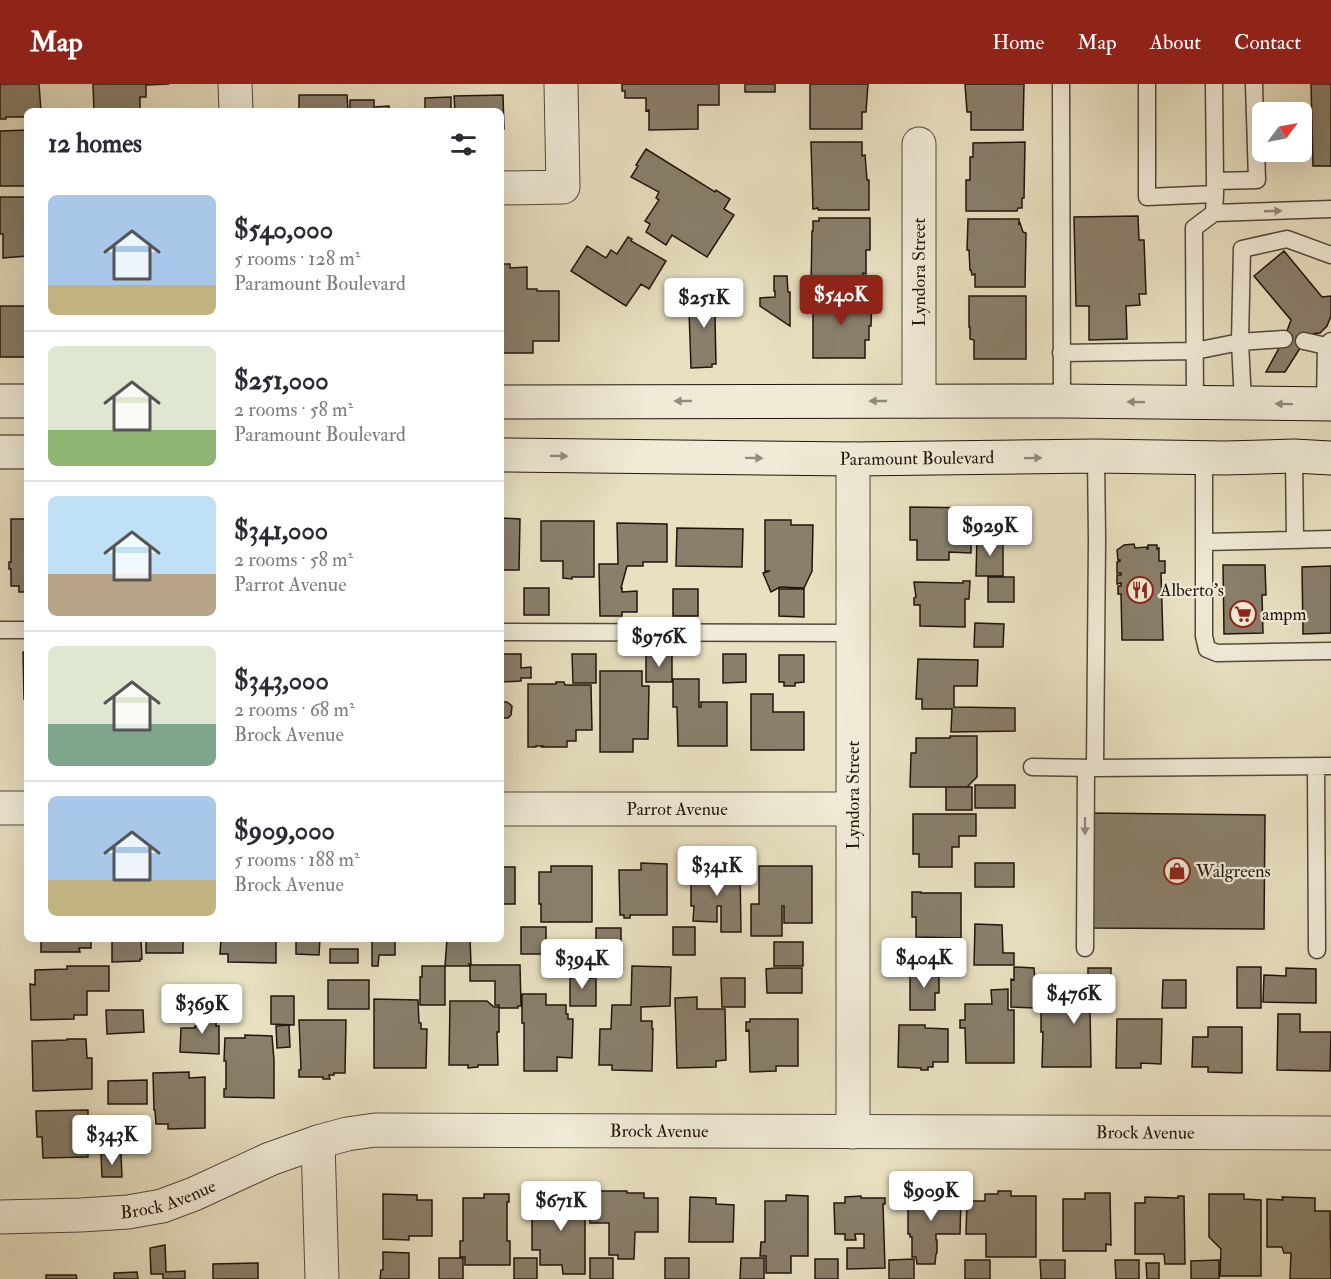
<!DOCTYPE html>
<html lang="en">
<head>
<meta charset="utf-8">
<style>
  :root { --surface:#fff; --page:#f2f2f3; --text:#2b2b33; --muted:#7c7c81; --line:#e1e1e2; --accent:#8f2418 }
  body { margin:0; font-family:"IM FELL Double Pica",serif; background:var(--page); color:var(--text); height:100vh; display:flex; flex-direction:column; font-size:22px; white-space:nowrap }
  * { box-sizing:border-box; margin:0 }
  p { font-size:20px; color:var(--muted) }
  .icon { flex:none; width:33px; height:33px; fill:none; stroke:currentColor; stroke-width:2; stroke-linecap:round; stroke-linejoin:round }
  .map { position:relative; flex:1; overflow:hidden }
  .details { position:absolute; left:24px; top:24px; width:480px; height:834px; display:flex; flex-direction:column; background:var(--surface); border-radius:9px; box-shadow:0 6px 24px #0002 }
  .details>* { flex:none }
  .needle { width:39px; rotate:58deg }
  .fabs { position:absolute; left:1252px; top:18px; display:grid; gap:12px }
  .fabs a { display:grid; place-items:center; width:60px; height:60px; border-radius:9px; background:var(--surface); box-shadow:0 6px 24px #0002; font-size:30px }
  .price { position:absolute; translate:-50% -51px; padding:0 14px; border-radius:6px; background:#fff; color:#222; font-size:20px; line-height:39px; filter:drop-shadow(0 2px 3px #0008) }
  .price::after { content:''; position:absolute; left:50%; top:36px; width:18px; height:14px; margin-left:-9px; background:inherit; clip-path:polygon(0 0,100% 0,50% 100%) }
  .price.on { background:var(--accent); color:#fff }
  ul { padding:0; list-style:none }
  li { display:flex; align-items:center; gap:18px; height:150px; padding:0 24px }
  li+li { border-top:2px solid var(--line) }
  li span { display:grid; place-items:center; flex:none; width:168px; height:120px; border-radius:9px; color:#555 }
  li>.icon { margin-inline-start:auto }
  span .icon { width:72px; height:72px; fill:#fffc; stroke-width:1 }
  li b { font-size:26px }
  h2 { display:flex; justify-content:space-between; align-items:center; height:72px; padding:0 24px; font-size:26px }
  header { display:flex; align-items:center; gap:36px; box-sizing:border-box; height:84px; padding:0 30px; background:var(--accent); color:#fff }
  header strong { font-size:28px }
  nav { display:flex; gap:33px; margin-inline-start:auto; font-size:21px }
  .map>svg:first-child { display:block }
  .building { fill:#897f6b; stroke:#22150e; stroke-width:1.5 }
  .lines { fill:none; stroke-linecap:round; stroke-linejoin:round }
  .lane-casing { stroke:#54483b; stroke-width:19 }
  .street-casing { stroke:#54483b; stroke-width:35 }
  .secondary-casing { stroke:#22150e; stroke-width:35 }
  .lane { stroke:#f0ebd7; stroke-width:16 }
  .street { stroke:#f0ebd7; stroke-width:33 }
  .secondary { stroke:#f0ebd7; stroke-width:33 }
  .oneway { fill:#938b7d }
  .labels { text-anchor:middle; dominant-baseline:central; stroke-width:4.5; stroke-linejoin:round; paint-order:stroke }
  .street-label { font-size:18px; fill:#22150e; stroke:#f0ebd7 }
  .poi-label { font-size:18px; fill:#22150e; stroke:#f0ebd7; text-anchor:start }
</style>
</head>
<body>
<header>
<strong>Map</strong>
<nav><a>Home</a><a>Map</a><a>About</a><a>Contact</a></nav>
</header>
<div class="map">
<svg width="1331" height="1195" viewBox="0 0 1331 1195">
  <rect width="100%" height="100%" fill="#e8e0c1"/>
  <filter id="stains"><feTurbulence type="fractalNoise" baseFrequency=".00333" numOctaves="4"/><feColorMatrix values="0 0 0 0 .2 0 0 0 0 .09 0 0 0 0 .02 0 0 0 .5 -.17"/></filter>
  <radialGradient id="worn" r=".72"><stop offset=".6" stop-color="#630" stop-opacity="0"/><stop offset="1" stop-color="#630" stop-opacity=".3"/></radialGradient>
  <!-- building -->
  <path class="building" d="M0 0H39L41 27H27V33H6V35H0Z
    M93 0H169L146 1V13H140V27H94Z
    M622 0H719V21H698V45L649 46V26L646 27V14H625V7H622Z
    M745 0H775V8H745Z
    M810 0H868L866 28H862V45H810Z
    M965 0H1024L1023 46H971V28H967Z
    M1311 0H1331V82H1313Z
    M299 11H347L348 26H350V16H374V23L389 22V27H299Z
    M503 11 504 45H501V27H455L454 12Z
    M451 13V27H425V14Z
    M27 46V102H0V47Z
    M811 58H862V72L865 71 867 96H869V126H818V124L813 125Z
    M1025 58 1024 114H1022V124H1018L1017 127H966V96H970V73H973V59Z
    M646 65 715 108 716 106 730 115 724 125 734 131 707 173 672 151 666 161 646 148 650 140 645 137 659 116 656 114 659 108 631 93 638 82 636 81Z
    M0 113H27V172L3 174V150H0Z
    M1138 132 1139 156H1144L1146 210H1139L1140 221 1126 222 1127 255 1089 256V222H1076L1074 133Z
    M819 134H870V166H866V190L863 189V203H811L812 147H813V137H819Z
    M968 135H1019V140L1020 139 1023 148 1026 149 1025 203H975V190L972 191 971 186H970L969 166H967Z
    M628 153 632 155 631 157 666 177 649 205 641 200 626 222 571 187 587 162 606 174 611 166 617 170Z
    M1284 167 1322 213 1331 212V232L1327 242 1320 249 1309 250 1285 288H1266L1284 255 1291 236 1254 192Z
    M501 180H510V184L527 183V205H537V207H559V257H533V269H503Z
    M774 192H787L788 208H790V242L760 222V214L775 213V207H774Z
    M704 203 726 217 715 234 716 280H712V283L691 284 689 227Z
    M813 211H872L871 242H869V256H865V274H813Z
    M969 212H1026V275H974V256L970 255V243H969Z
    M0 222H27V273H0Z
    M910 423 980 424V446H971V469L949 468V476H917V456H910Z
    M501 434 520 435 519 486H501Z
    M11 435H27V508H19V502H11V485H9V478H11Z
    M765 436H791V441H813L812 487 804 504 780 503 771 508 763 489 770 487H765Z
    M541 437H594V493H572V495L563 494V477H541Z
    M617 439 667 440V478H643V482H627L621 504H622V508L637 507V528H622V532H600L599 480H618Z
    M677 444 743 445 742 483 676 482Z
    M977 453H1003V492H976Z
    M1134 460 1135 464 1147 463V465H1148V461H1157V465L1159 464V477H1165V489H1161L1163 556H1122L1121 510H1118V502H1121V499L1117 500V491H1121V489H1117V478L1120 477V476H1118L1117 466 1124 461Z
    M1223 481H1265L1266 511H1262L1263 549 1224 550Z
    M1331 482V549L1303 550 1302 483Z
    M988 493H1014V518H988Z
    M963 497H970L969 515H965V543L920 542V521H914V514L916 513 914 498 963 499Z
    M524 504H549V531H524Z
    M673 505H698V532H673Z
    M779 505H804V533L779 532Z
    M975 539 1004 540 1003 563H974Z
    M23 568H27V615H24Z
    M501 570H521V584L531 583V594H521V597L501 598Z
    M572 570H596V599H573Z
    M723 570H746V598L723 599Z
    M646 571H672V598H646Z
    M779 571H804V598L795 599V602H784V598H779Z
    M918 575 978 576 977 602H954V623L1015 624V647L951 648 952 625H922V615H916Z
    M600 587H642V602H649L648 655H633V668H600Z
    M673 595H699V623H701V618H727V662H678L677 623H673Z
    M556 598H564L565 601H591L592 646H576V657H567V663H542L543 662H536V663H528V600H556Z
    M501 603H503V618H507L512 622 511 631 508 634H503V666H501Z
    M751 610H773V628H804V666H751Z
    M950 652H977V693L967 703H910L911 669H916V654H950Z
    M975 701H1015V724H975Z
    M946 703H972V726H946Z
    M1091 729 1265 731 1264 845 1090 844Z
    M913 730H976V752H959V763H952V783H919V770H913Z
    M641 779 667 780V831H630V834H624V831H620L619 786H641Z
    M975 779H1014V803H975Z
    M551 782H592V838H541V820H539V788H551Z
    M759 782H812V839H784V822H782V852H751V820H759Z
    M501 783H515V820H501Z
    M691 784H740L741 848H721V822H717V838L693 837 694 822H691Z
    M912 808H921V809H961V854L916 853V833H912Z
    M975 840 1002 841 1003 869H1014V881H974Z
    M521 843H546V870H521Z
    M673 843H695V871H673Z
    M596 844H621V870H619V875H598V871H596Z
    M41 855H102L103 857H91V864H79L80 868H41Z
    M112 855H141L142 875H140V877L112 878Z
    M146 855H183V869H146Z
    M221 855H276V879L228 878V870H220Z
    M296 855H320L319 871 296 870Z
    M372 855H395V871H379L378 882H372Z
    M447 855H470L471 880H469L470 882H445Z
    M774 858H803V882H774Z
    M330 865H358V879H330Z
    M470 881H520L521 922H518V924H499V921H495V897H470Z
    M67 882H109V907H87V931H74V935L31 936 30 900 35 901V886L67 885Z
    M422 882H445V921H420V893H422Z
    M632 882 671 883 670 922 641 923V937H652V945H653L652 987 612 986V981H599L600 945H611L612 921H631Z
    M1014 883 1034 884 1035 895 1036 896 1035 924 1011 923V895L1014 896Z
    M1237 883H1261V924H1237Z
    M775 884H802V909H767L766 885Z
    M939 884V909H935V926H910V885Z
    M1088 884H1111L1110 924 1090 923 1091 983H1042L1043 948H1041V922H1088Z
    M1286 884 1316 885V919L1263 918 1264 891 1286 892Z
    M572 887H585V894H596V922H570V894H572Z
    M721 894H745V923H722Z
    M328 896H369V925H328Z
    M1163 896H1186V924H1162Z
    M1008 905V926H1014V979H966L965 944H960V936H965V920H992L991 906Z
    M522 910H546V921H566V930H568V935H573L572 974 557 973V987H524V939H522Z
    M271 912H294V941L271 940Z
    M697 913V925H725L726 976 716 977V983L677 984 675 914Z
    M374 915 418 916 419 939H421V945H427L426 984H374Z
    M450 917H487L494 923H499V948H497L498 981H478V983L468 984V981H449Z
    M198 925H217L216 942H219V970L180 968 181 944H195V942H198Z
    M106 926H143L144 948 107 950Z
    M1278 930H1300V948H1331L1330 987 1277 986Z
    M750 935H798V982H776V987L750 988 749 946 746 947V938H750Z
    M1117 935H1162L1161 980 1141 979V984H1116Z
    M299 936H346L345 989H334V991H329L330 995H323V993H299V986L301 985Z
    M289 941 290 963 277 964 276 942Z
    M899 941H925V944L948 945V978H933V983H928V986H921V984L898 983Z
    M1208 943H1242V989L1208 988V983H1192L1193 953H1208Z
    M245 951 272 952 274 976V1014L224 1013V1005H226V977H224L225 954H245Z
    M67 955H86L87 974H92V1005L33 1007 32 957 67 956Z
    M189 988V994L205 993V1044L168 1045V1040H156L155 1026H154L153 989Z
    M147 996V1020H108V997Z
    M88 1026V1073L43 1074 42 1053H37L36 1027Z
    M118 1033H143V1060L119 1061Z
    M101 1070H121L122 1093H102Z
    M590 1107H627V1109H644V1114H658V1148H635L634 1175H618V1171H609V1139H590Z
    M998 1107H1011V1112H1036V1173H986V1150H966L967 1117H985V1110H998Z
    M908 1108 946 1109V1113L961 1114 960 1150H936V1156H937V1169L936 1170 935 1180H917L916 1173H912V1153H910V1150H908Z
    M1085 1109H1110L1111 1161 1106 1160V1167H1063V1115H1085Z
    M383 1110 417 1111V1116H432V1152H409V1156L383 1155Z
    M484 1110H509V1118H507V1157H510V1181H465V1173H460V1157H463V1114H484Z
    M552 1110H585V1190H563L562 1181H540V1166H532V1117H552Z
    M1209 1110H1244V1115L1261 1116V1192H1220L1221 1165 1209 1153Z
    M786 1111 808 1112V1172H791V1189H766V1172H760L761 1158H765V1117H786Z
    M861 1112V1114H885V1120H883L885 1184 847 1185V1164H864V1150H855L856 1156H845V1150H835L834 1119H845V1113Z
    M1178 1112H1184L1185 1180H1165L1164 1170H1135V1119H1145V1113L1178 1114Z
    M690 1113 716 1114V1120L734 1121 733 1158H689Z
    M1282 1113 1315 1114V1127H1330L1331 1195H1290L1291 1169H1284L1282 1163H1267V1115L1283 1116Z
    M165 1161 166 1188 185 1187V1195H163V1190H151L150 1164Z
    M383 1168 409 1169V1195H380L381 1186H383Z
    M439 1174H463V1195H439Z
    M514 1174H537V1195H514Z
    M590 1174H613V1195H590Z
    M665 1174H689V1195H665Z
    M741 1174H764V1195H740Z
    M815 1175H838V1195H815Z
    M914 1175V1195H889V1176Z
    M965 1176H990V1195H965Z
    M1040 1176H1065V1195H1041Z
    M1115 1176H1139V1195H1116Z
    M1219 1176V1195H1191V1177Z
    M258 1179V1195H213V1180Z
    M1146 1179H1159V1195H1147Z
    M137 1188 138 1195H114V1189Z
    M46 1191H76L77 1195H46Z"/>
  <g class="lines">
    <defs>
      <path id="lane" d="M1061 0 1062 317
        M1147 0V113L1215 110 1214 129 1194 144 1195 319
        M1214 0 1215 97
        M1215 110V97L1257 96 1254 0
        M1214 129 1331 125
        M1304 257 1326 262
        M1061 269 1195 267 1240 258 1284 255
        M1243 319 1240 258 1242 165 1287 155 1331 171
        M1325 320 1326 262 1331 257
        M1294 372 1295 455
        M1204 373V552L1207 565 1217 569 1331 567
        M1204 458 1331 455
        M0 546H27
        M501 548 853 549
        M1316 682 1317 866
        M1032 683 1095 684 1097 455 1096 372
        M1095 684 1331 682
        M1085 864 1086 684"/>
      <g id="street">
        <path d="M235 0 236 27"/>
        <path d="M919 60V317"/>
        <path d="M501 104 563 103 561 0"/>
        <path d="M853 375V1048"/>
        <path d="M0 724H27"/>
        <path id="s1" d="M501 725H853"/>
        <path d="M318 1058 322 1195"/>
        <path id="s2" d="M0 1133 81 1131 128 1128 162 1122 194 1110 270 1075 318 1058 347 1050 375 1046 1331 1049"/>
      </g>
      <g id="secondary">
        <path d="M0 317H27"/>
        <path d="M501 318 1062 317 1331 320"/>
        <path d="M0 368H27"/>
        <path id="s3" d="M501 371 853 375 1096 372 1225 374 1294 372 1331 374"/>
      </g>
    </defs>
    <!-- lane casing -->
    <use href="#lane" class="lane-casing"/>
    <!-- street casing -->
    <use href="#street" class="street-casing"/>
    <!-- secondary casing -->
    <use href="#secondary" class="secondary-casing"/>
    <!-- lane -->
    <use href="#lane" class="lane"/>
    <!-- street -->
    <use href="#street" class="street"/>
    <!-- secondary -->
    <use href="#secondary" class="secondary"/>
  </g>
  <!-- one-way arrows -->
  <defs><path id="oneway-solid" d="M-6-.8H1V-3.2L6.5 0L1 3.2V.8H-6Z" transform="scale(1.5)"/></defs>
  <g class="oneway">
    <use href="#oneway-solid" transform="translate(1273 127) rotate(-2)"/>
    <use href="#oneway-solid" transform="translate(683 317) rotate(180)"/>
    <use href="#oneway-solid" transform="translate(878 317) rotate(180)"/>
    <use href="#oneway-solid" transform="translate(1136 318) rotate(-179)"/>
    <use href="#oneway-solid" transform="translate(1284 320) rotate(-179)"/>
    <use href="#oneway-solid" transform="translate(559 372) rotate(1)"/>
    <use href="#oneway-solid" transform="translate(754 374) rotate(1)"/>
    <use href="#oneway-solid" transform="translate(1033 374) rotate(-1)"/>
    <use href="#oneway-solid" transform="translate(1085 742) rotate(90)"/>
  </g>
  <!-- icons -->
  <defs>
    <symbol id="restaurant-ring" viewBox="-11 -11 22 22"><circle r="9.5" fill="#f0ebd7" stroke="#8f2418" stroke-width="1.5"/><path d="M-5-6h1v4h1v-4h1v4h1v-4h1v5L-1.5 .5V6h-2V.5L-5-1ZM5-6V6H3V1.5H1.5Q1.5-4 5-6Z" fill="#8f2418"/></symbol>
    <symbol id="supermarket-ring" viewBox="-11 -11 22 22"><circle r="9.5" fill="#f0ebd7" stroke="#8f2418" stroke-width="1.5"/><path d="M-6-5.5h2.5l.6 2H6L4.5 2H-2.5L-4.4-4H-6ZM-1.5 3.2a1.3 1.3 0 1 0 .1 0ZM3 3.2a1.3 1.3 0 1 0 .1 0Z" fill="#8f2418"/></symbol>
    <symbol id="shop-ring" viewBox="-11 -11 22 22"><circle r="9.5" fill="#f0ebd7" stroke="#8f2418" stroke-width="1.5"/><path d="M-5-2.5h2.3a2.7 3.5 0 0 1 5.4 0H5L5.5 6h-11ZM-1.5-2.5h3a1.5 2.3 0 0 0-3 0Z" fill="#8f2418"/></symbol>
  </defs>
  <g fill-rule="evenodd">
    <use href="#restaurant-ring" x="1125" y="491" width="30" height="30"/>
    <use href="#supermarket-ring" x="1228" y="515" width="30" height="30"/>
    <use href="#shop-ring" x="1162" y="772" width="30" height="30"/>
  </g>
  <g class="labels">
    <!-- street labels -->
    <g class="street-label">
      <text transform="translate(919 188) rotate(-90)">Lyndora Street</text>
      <text stroke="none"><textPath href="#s3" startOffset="416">Paramount Boulevard</textPath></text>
      <text transform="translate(853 711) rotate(-90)">Lyndora Street</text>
      <text stroke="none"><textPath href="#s1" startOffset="176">Parrot Avenue</textPath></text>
      <text stroke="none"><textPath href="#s2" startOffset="674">Brock Avenue</textPath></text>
      <text stroke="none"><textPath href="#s2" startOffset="1160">Brock Avenue</textPath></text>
      <text stroke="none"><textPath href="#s2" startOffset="170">Brock Avenue</textPath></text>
    </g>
    <!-- poi labels -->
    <g class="poi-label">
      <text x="1160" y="506">Alberto's</text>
      <text x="1262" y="530">ampm</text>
      <text x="1196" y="787">Walgreens</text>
    </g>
  </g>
  <rect width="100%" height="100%" filter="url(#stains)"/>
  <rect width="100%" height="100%" fill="url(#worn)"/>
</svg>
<div class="fabs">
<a><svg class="needle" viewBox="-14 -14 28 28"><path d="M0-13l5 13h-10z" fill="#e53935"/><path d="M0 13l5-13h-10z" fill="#7c7c81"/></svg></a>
</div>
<b class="price on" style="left:841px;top:242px">$540K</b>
<b class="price" style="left:704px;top:245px">$251K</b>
<b class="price" style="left:990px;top:473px">$929K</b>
<b class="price" style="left:659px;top:584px">$976K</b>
<b class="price" style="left:717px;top:813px">$341K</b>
<b class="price" style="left:924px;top:905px">$404K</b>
<b class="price" style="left:582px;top:906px">$394K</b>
<b class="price" style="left:1074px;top:941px">$476K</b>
<b class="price" style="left:202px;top:951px">$369K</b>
<b class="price" style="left:112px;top:1082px">$343K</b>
<b class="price" style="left:931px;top:1138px">$909K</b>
<b class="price" style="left:561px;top:1148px">$671K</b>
<section class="details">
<h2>12 homes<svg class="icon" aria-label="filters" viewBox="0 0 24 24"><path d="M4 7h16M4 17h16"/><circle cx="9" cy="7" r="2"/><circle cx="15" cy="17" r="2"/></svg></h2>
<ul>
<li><span style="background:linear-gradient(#a9c7e8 75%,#c2b280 0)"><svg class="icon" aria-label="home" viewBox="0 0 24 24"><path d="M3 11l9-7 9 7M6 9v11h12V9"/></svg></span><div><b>$540,000</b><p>5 rooms · 128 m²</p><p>Paramount Boulevard</p></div></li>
<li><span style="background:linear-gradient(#dfe7d0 70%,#8fb573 0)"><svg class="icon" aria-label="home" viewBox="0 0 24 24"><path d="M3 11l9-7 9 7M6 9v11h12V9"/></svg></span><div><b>$251,000</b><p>2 rooms · 58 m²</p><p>Paramount Boulevard</p></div></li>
<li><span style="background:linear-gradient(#bfe0f5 65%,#b9a48a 0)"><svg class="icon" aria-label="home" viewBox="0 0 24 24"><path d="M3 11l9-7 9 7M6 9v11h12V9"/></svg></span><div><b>$341,000</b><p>2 rooms · 58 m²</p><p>Parrot Avenue</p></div></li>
<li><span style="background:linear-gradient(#dfe7d0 65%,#7fa58c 0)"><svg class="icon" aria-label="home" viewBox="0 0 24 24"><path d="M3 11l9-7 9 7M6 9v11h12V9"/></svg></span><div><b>$343,000</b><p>2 rooms · 68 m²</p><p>Brock Avenue</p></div></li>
<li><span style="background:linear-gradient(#a9c7e8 70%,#c2b280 0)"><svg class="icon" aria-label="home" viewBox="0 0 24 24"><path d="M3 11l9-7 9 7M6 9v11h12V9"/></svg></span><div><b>$909,000</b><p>5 rooms · 188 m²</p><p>Brock Avenue</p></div></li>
</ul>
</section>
</div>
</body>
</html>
